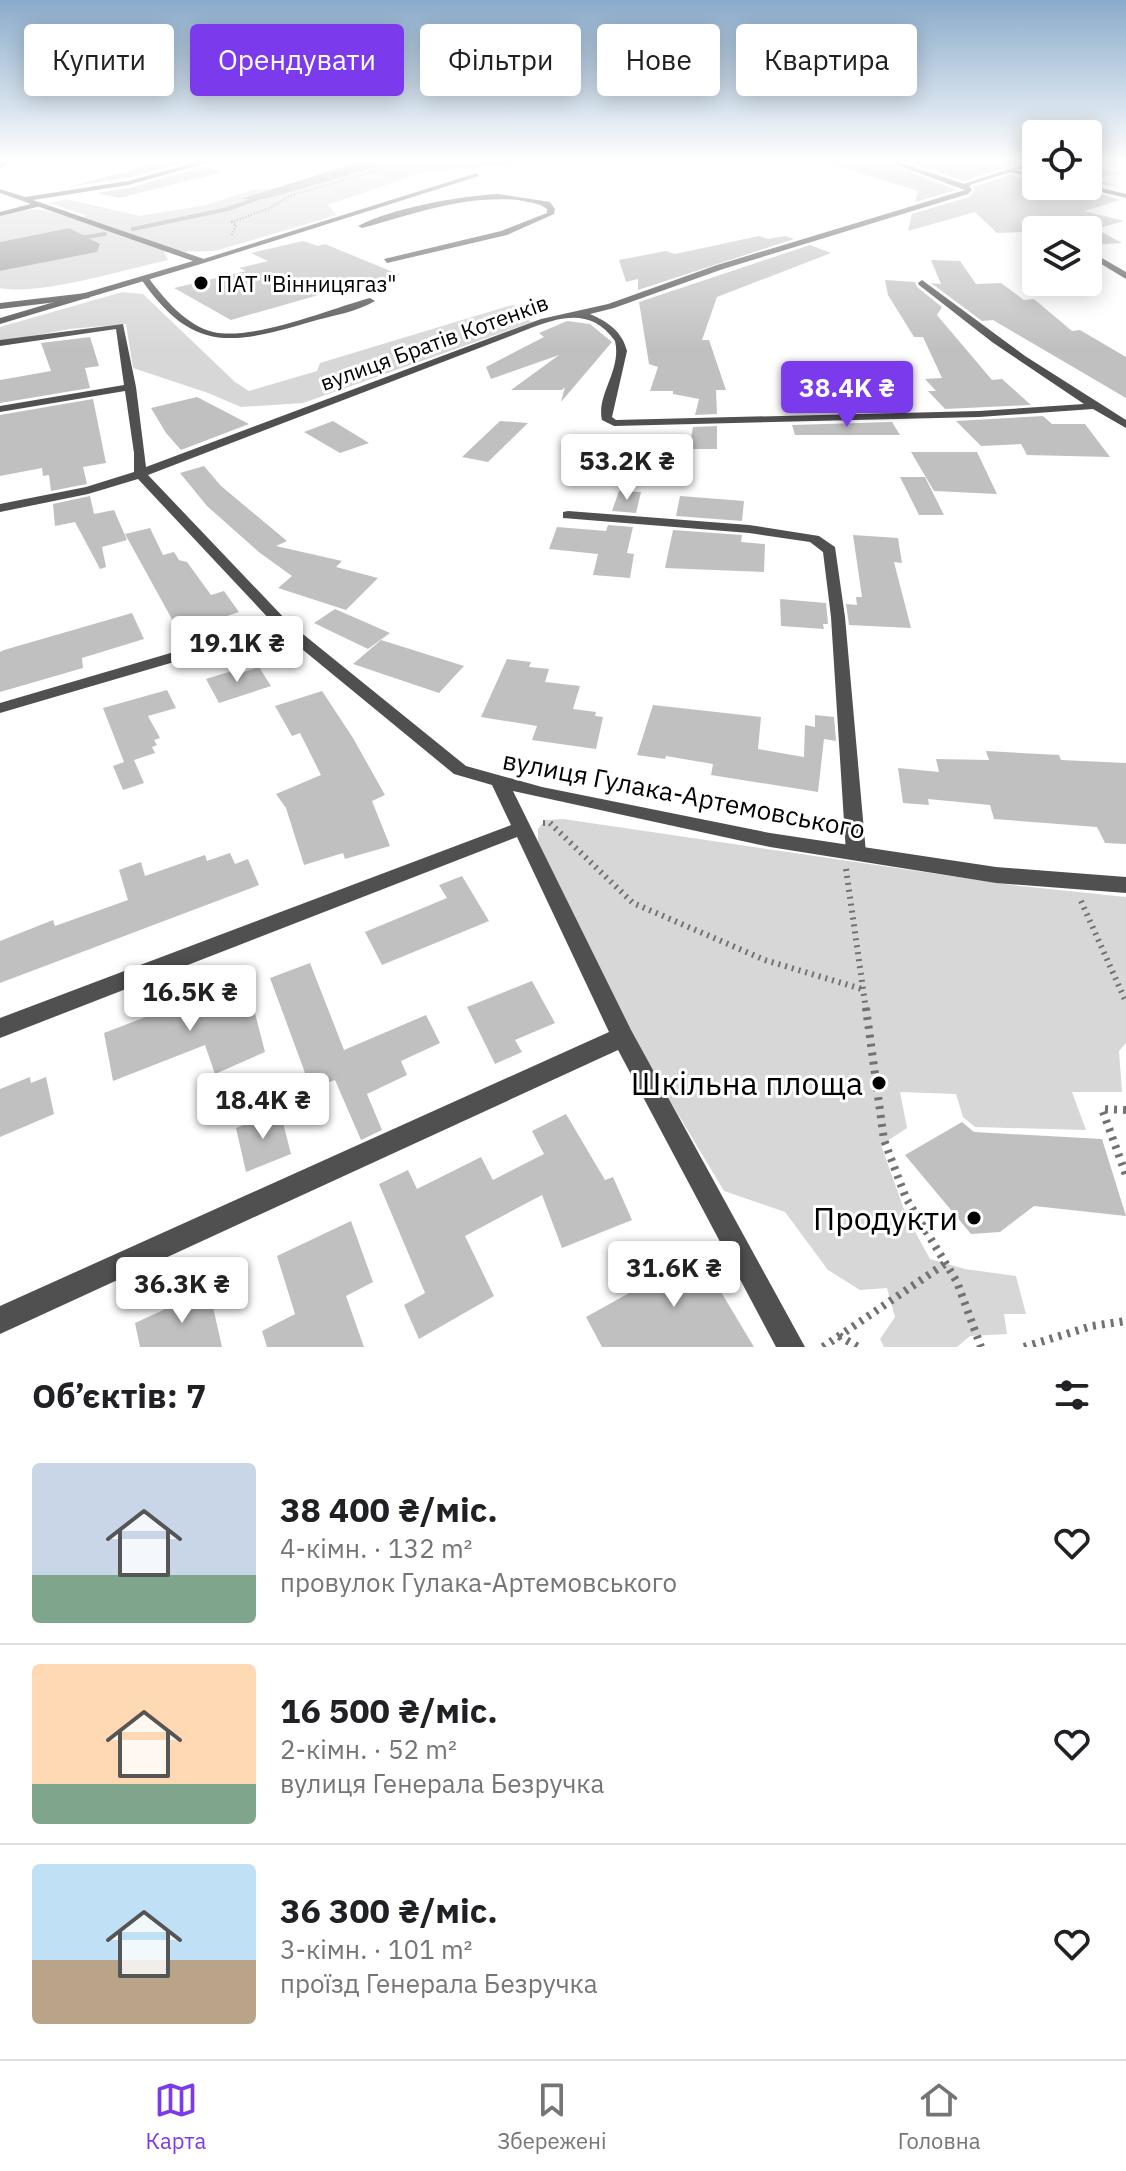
<!DOCTYPE html>
<html lang="uk">
<head>
<meta charset="utf-8">
<style>
  :root { --surface:#fff; --page:#f2f2f2; --text:#202124; --muted:#757577; --line:#e0e0e0; --accent:#7c3aed }
  body { margin:0; font-family:"IBM Plex Sans",sans-serif; background:var(--page); color:var(--text); height:100vh; display:flex; flex-direction:column; font-size:30px; white-space:nowrap }
  * { box-sizing:border-box; margin:0 }
  p { font-size:26px; color:var(--muted) }
  .icon { flex:none; width:44px; height:44px; fill:none; stroke:currentColor; stroke-width:2; stroke-linecap:round; stroke-linejoin:round }
  .map { position:relative; height:1347px; overflow:hidden }
  .side { display:flex; flex-direction:column; background:var(--surface); flex:1 }
  .side>* { flex:none }
  .banner { position:absolute; left:24px; top:24px; width:1078px; height:72px; display:flex; gap:16px }
  .buttons { position:absolute; left:1022px; top:120px; display:grid; gap:16px }
  .buttons a { display:grid; place-items:center; width:80px; height:80px; border-radius:8px; background:var(--surface); box-shadow:0 4px 20px #0003; font-size:40px }
  .price { position:absolute; translate:-50% -68px; padding:0 18px; border-radius:8px; background:#fff; color:#222; font-size:26px; line-height:52px; filter:drop-shadow(0 2px 4px #0008) }
  .price::after { content:''; position:absolute; left:50%; top:48px; width:24px; height:18px; margin-left:-12px; background:inherit; clip-path:polygon(0 0,100% 0,50% 100%) }
  .price.current { background:var(--accent); color:#fff }
  ul { padding:0; list-style:none }
  li { display:flex; align-items:center; gap:24px; height:200px; padding:0 32px }
  li+li { border-top:2px solid var(--line) }
  li span { display:grid; place-items:center; flex:none; width:224px; height:160px; border-radius:8px; color:#555 }
  li>.icon { margin-inline-start:auto }
  span .icon { width:96px; height:96px; fill:#fffc; stroke-width:1 }
  li b { font-size:34px }
  h2 { display:flex; justify-content:space-between; align-items:center; height:96px; padding:0 32px; font-size:34px }
  .chip { padding:0 28px; border-radius:8px; background:var(--surface); box-shadow:0 4px 20px #0003; font-size:28px; line-height:72px }
  .chip.current { background:var(--accent); color:#fff }
  .tab-bar { display:flex; justify-content:space-around; align-items:center; height:112px; border-top:2px solid var(--line); background:var(--surface); font-size:22px; color:var(--muted) }
  .tab-bar a { display:grid; justify-items:center; gap:4px }
  .tab-bar .current { color:var(--accent) }
  .map>svg:first-child { display:block }
  .green { fill:#d7d7d7 }
  .water { fill:#9e9e9e }
  .lines { fill:none; stroke-linecap:round; stroke-linejoin:round }
  .stream { stroke:#9e9e9e; stroke-width:4 }
  .building { fill:#c0c0c0 }
  .path-far2 { stroke:#727272; stroke-width:2; stroke-dasharray:1 2; stroke-linecap:butt }
  .path-far1 { stroke:#727272; stroke-width:6; stroke-dasharray:2 5; stroke-linecap:butt }
  .path { stroke:#727272; stroke-width:8; stroke-dasharray:3 6; stroke-linecap:butt }
  .service { fill:#505050; fill-rule:evenodd }
  .minor { fill:#505050; fill-rule:evenodd }
  .poi-dot { fill:#000; stroke:#fff; stroke-width:3 }
  .labels { text-anchor:middle; dominant-baseline:central; stroke-width:6; stroke-linejoin:round; paint-order:stroke }
  .far-poi-label { font-size:22px; fill:#000; stroke:#fff; text-anchor:start }
  .far-street-label { font-size:22px; fill:#000; stroke:#fff }
  .street-label { font-size:26px; fill:#000; stroke:#fff }
  .near-poi-label { font-size:32px; fill:#000; stroke:#fff; text-anchor:end }
</style>
</head>
<body>
<div class="map">
<svg width="1126" height="1347" viewBox="0 0 1126 1347">
  <rect width="100%" height="100%" fill="#fff"/>
  <!-- green -->
  <path class="green" d="M401 160H493L512 164 420 173 328 205 337 215 215 251 164 252 168 260C127 269 39 296 0 288V271L97 252 68 228 0 242V216C13 212 27 208 41 210 59 212 69 221 87 216L50 203 66 199 140 216 206 205 252 190 278 188 243 199H265Z
    M122 292 143 294 235 382 249 391 317 371 320 363 512 305 529 309 518 314 532 322 303 403 241 407 208 393 133 368 126 324 70 329 0 342V327Z
    M563 819 1012 885 1126 897V1043L1119 1051 1122 1092H1072L1086 1130 975 1127 963 1117 956 1094 900 1092 907 1128 881 1145 906 1215 930 1259 965 1269 1016 1276 1026 1314H1004L1007 1334 970 1336 957 1347H884L880 1339 895 1317 887 1288 860 1290 828 1270 785 1212 724 1191 630 1034 538 847V829L545 820Z"/>
  <!-- water -->
  <path class="water" d="M365 160H401L265 199H241Z
    M69 228 100 244 97 252 0 271V242Z"/>
  <g class="lines">
    <!-- stream -->
    <path class="stream" d="M133 229 228 209 264 196
      M79 238 105 234"/>
  </g>
  <!-- building -->
  <path class="building" d="M156 160 185 162 127 178 68 187 129 171Z
    M835 160H880L956 190 915 202 918 191 834 165Z
    M903 160 963 163 973 160 989 164 1027 160 964 181Z
    M1088 166 1119 173 1095 179 1121 187 1088 182Z
    M203 167 223 172 119 198 97 193 129 188Z
    M1010 175 1036 181V186H1075L1120 200 1084 211 1124 221 1096 229 1122 243 1088 245V230L997 233 975 212 908 231 912 214 969 197 975 190 973 187Z
    M759 236 768 239 785 236 794 239 638 290V279L626 282 619 260 666 251 675 254Z
    M303 241 318 246 325 244 400 275 354 288 350 286 231 320 174 288 246 271 239 268 268 261 251 253Z
    M810 245 831 253 717 297 702 340H709L726 390H716L717 414 695 415 699 399 673 394V391H650L658 367 649 364 639 302Z
    M931 260 960 261 976 284 1001 283 1024 300 1034 299 1072 331 1080 330 1126 357V398L993 320 982 321 931 283 941 284Z
    M885 280 915 282 917 287 942 307 937 315 992 380 1002 379 1031 405 945 409 928 391H936L925 379 942 378 923 337H914L888 295Z
    M567 321 590 324 612 342 561 402 565 387 562 390H511L559 355 491 379 486 367 544 337 539 333Z
    M90 337 99 366 85 368 90 388 0 403V380L51 371 41 343Z
    M826 396H875L884 410 789 413 785 398Z
    M197 397 249 424 181 450 166 433 151 408Z
    M93 399 106 463 83 467 87 484 51 491 49 475 43 476 42 468 0 476V415Z
    M1043 416 1052 424H1085L1110 457 1027 455 1021 444 981 446 956 421Z
    M333 421 369 443 340 453 304 432Z
    M500 421 528 423 488 462 462 457Z
    M892 422 900 435H795L792 425Z
    M717 426V449H689L693 427Z
    M911 452H977L997 494 934 491Z
    M204 466 221 486 287 541 276 546 342 561 336 567 378 578 346 610 278 588 292 576 260 553 207 506 180 473Z
    M900 477H925L944 515H919Z
    M619 491 641 492 636 513 612 511Z
    M90 496 94 514 114 510 127 540 102 547 106 567 100 569 75 522 55 526 53 504Z
    M680 496 744 501 742 521 676 516Z
    M608 525 633 527 627 553 634 554 630 578 593 575 598 554 549 549 557 527 606 531Z
    M150 528 163 555 174 552 179 560 187 562 211 595 224 591 239 612 179 632 125 534Z
    M673 530 742 535 741 542 765 544 764 572 665 568Z
    M853 535 898 538 902 563 894 562 911 628 849 625 846 604 857 605 856 597H862Z
    M780 599 826 603 828 624H823L824 629 781 626Z
    M335 609 390 633 368 649 314 623Z
    M132 613 144 639 82 658 83 668 0 692V652L4 650Z
    M381 640 464 666 439 693 353 664Z
    M507 659 531 662 529 667 549 669 545 682 580 686 573 709 596 712 595 716 603 717 596 749 532 740 537 726 481 717Z
    M259 667 271 686 219 703 206 679 238 669 241 673Z
    M167 690 176 708 148 716 160 738 154 740 157 745 152 747 155 753 134 760 144 783 123 790 113 766 124 762 103 708Z
    M322 691 353 738 385 795 372 801 390 846 345 859 343 853 304 865 286 808 276 794 321 775 300 733 292 736 275 706Z
    M653 705 761 717 758 749 804 757 805 725 815 727V715L834 717 836 741 824 739 818 792 711 775 713 764 666 756 665 759 637 755Z
    M986 751 1059 755 1061 760 1126 763V844L1105 843 1097 827 994 819 990 805 928 799 929 805 903 803 898 768 939 772 936 759 989 760Z
    M230 853 235 864 248 859 259 885 0 983V941L53 920 55 926 128 900 119 870 141 862 145 876 205 855 207 861Z
    M462 876 489 921 382 965 365 932 447 898 439 885Z
    M310 963 344 1050 426 1015 440 1043 401 1061 407 1075 367 1094 382 1130 361 1140 335 1080 311 1089 270 978Z
    M216 980 222 996 248 986 265 1052 215 1074 205 1045 113 1081 104 1033 190 1000 187 991Z
    M532 981 555 1023 515 1040 522 1052 495 1064 467 1007Z
    M30 1077 31 1083 46 1077 54 1114 0 1137V1089Z
    M280 1111 291 1154 246 1172 236 1128Z
    M566 1114 605 1180 613 1177 632 1220 562 1248 542 1195 465 1236 494 1296 419 1339 404 1305 425 1293 379 1184 408 1170 417 1189 481 1157 493 1180 544 1154 532 1131Z
    M962 1122 974 1132 1102 1139 1126 1216 1034 1206 1000 1232 971 1234 905 1155Z
    M351 1221 373 1282 346 1296 364 1347H267L262 1331 295 1314 277 1256Z
    M706 1242 732 1286 721 1292 754 1347H602L586 1317 658 1277 655 1271Z
    M209 1289 222 1347H140L135 1323Z"/>
  <g class="lines">
    <!-- path-far2 -->
    <path class="path-far2" d="M483 164 511 166 530 160
      M232 235 236 225 232 222 272 207 289 196 411 160"/>
    <!-- path-far1 -->
    <path class="path-far1" d="M543 823H550L633 903 765 960 862 989
      M846 869 866 1010
      M1081 901 1126 1002"/>
    <!-- path -->
    <path class="path" d="M866 1008 884 1140 906 1198 957 1282 981 1347
      M1126 1110 1102 1109 1126 1175
      M839 1336 858 1347
      M823 1347 946 1263
      M1024 1347 1092 1326 1126 1321"/>
    <!-- service -->
    <path class="service" d="M5 160H13L0 169V164Z
      M1006 169 1036 174V178L1006 171Z
      M477 173 479 176 204 263 197 261Z
      M1088 185 1126 194V198L1078 186Z
      M498 194 550 202 555 209 554 214 507 235 387 263 384 259 501 231 547 213V209C540 203 528 202 518 200 463 195 414 214 362 228L358 226C392 208 459 196 498 194Z
      M38 202 41 206 0 216V212Z
      M1088 250 1126 272V279L1088 256Z
      M142 277H148C163 298 187 326 213 332 254 341 329 309 370 298L375 301C357 312 330 316 310 322 231 345 192 353 141 279Z
      M86 293 90 296 89 298 0 309V303Z
      M568 511 749 525 819 536 835 547 845 617 866 853 863 858 856 860 849 858 846 853 831 617 823 552 810 542 749 533 563 518V512Z"/>
    <!-- minor -->
    <path class="minor" d="M206 160H218L128 185 33 200 204 259V263L0 324V318L193 261 0 193V189L25 197 128 181Z
      M883 160H893L964 184 1034 161 1036 160V164L972 184 969 186 972 190 968 194 723 269 614 308 590 314C608 322 622 331 627 351L612 417 616 420 979 411 1084 404 992 342 919 285 918 283 922 280 1025 356 1126 420V428L1093 409 979 417 614 426 602 420C596 395 622 370 615 341 586 300 546 323 508 337L148 475 288 622 466 766 542 787 770 833 996 867 1126 877V893L996 883 770 847 513 791 631 1030 805 1347H776L618 1050 0 1334V1306L609 1032 517 837 0 1038V1018L511 825 492 785 454 774 280 631 0 713V703L273 623 138 479 88 494 0 512V504L86 487 134 472V453L125 391 0 412V406L124 385 116 329 0 346V340L123 324 136 387 146 467 541 319 608 304 717 265 965 190Z"/>
  </g>
  <!-- sky -->
  <linearGradient id="sky" x2="0" y2="1"><stop stop-color="#8aabca"/><stop offset="0.46" stop-color="#fff"/><stop offset="1" stop-color="#fff" stop-opacity="0"/></linearGradient>
  <rect width="1126" height="349" fill="url(#sky)"/>
  <!-- markers -->
  <g class="poi-dot">
    <circle cx="201" cy="283" r="8"/>
    <circle cx="879" cy="1083" r="8"/>
    <circle cx="974" cy="1218" r="8"/>
  </g>
  <g class="labels">
    <!-- far-poi labels -->
    <g class="far-poi-label">
      <text x="217" y="283">ПАТ "Вінницягаз"</text>
    </g>
    <!-- far-street labels -->
    <g class="far-street-label">
      <text transform="translate(434 342) rotate(-20)">вулиця Братів Котенків</text>
    </g>
    <!-- street labels -->
    <g class="street-label">
      <text transform="translate(684 794) rotate(11)">вулиця Гулака-Артемовського</text>
    </g>
    <!-- near-poi labels -->
    <g class="near-poi-label">
      <text x="863" y="1083">Шкільна площа</text>
      <text x="958" y="1218">Продукти</text>
    </g>
  </g>
</svg>
<div class="buttons">
<a><svg class="icon" aria-label="locate" viewBox="0 0 24 24"><circle cx="12" cy="12" r="6"/><path d="M12 2v4M12 18v4M2 12h4M18 12h4"/></svg></a>
<a><svg class="icon" aria-label="layers" viewBox="0 0 24 24"><path d="M12 4l9 5-9 5-9-5zM3 14l9 5 9-5"/></svg></a>
</div>
<b class="price current" style="left:847px;top:429px">38.4K ₴</b>
<b class="price" style="left:627px;top:502px">53.2K ₴</b>
<b class="price" style="left:237px;top:684px">19.1K ₴</b>
<b class="price" style="left:190px;top:1033px">16.5K ₴</b>
<b class="price" style="left:263px;top:1141px">18.4K ₴</b>
<b class="price" style="left:674px;top:1309px">31.6K ₴</b>
<b class="price" style="left:182px;top:1325px">36.3K ₴</b>
<div class="banner">
<a class="chip">Купити</a>
<a class="chip current">Орендувати</a>
<a class="chip">Фільтри</a>
<a class="chip">Нове</a>
<a class="chip">Квартира</a>
</div>
</div>
<section class="side">
<h2>Об’єктів: 7<svg class="icon" aria-label="filters" viewBox="0 0 24 24"><path d="M4 7h16M4 17h16"/><circle cx="9" cy="7" r="2"/><circle cx="15" cy="17" r="2"/></svg></h2>
<ul>
<li><span style="background:linear-gradient(#c9d6e8 70%,#7fa58c 0)"><svg class="icon" aria-label="home" viewBox="0 0 24 24"><path d="M3 11l9-7 9 7M6 9v11h12V9"/></svg></span><div><b>38 400 ₴/міс.</b><p>4-кімн. · 132 m²</p><p>провулок Гулака-Артемовського</p></div><svg class="icon" aria-label="heart" viewBox="0 0 24 24"><path d="M12 20l-8-8c-3-5 5-10 8-4 3-6 11-1 8 4z"/></svg></li>
<li><span style="background:linear-gradient(#ffd9b3 75%,#7fa58c 0)"><svg class="icon" aria-label="home" viewBox="0 0 24 24"><path d="M3 11l9-7 9 7M6 9v11h12V9"/></svg></span><div><b>16 500 ₴/міс.</b><p>2-кімн. · 52 m²</p><p>вулиця Генерала Безручка</p></div><svg class="icon" aria-label="heart" viewBox="0 0 24 24"><path d="M12 20l-8-8c-3-5 5-10 8-4 3-6 11-1 8 4z"/></svg></li>
<li><span style="background:linear-gradient(#bfe0f5 60%,#b9a48a 0)"><svg class="icon" aria-label="home" viewBox="0 0 24 24"><path d="M3 11l9-7 9 7M6 9v11h12V9"/></svg></span><div><b>36 300 ₴/міс.</b><p>3-кімн. · 101 m²</p><p>проїзд Генерала Безручка</p></div><svg class="icon" aria-label="heart" viewBox="0 0 24 24"><path d="M12 20l-8-8c-3-5 5-10 8-4 3-6 11-1 8 4z"/></svg></li>
</ul>
</section>
<nav class="tab-bar">
<a class="current"><svg class="icon" aria-label="map" viewBox="0 0 24 24"><path d="M3 6l6-2 6 2 6-2v14l-6 2-6-2-6 2zM9 4v14M15 6v14"/></svg>Карта</a>
<a><svg class="icon" aria-label="saved" viewBox="0 0 24 24"><path d="M7 4h10v16l-5-4-5 4z"/></svg>Збережені</a>
<a><svg class="icon" aria-label="home" viewBox="0 0 24 24"><path d="M3 11l9-7 9 7M6 9v11h12V9"/></svg>Головна</a>
</nav>
</body>
</html>
